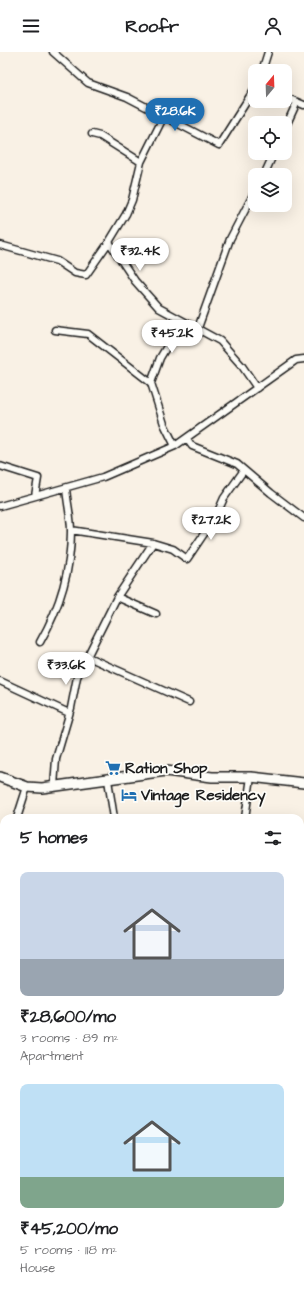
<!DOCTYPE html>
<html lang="en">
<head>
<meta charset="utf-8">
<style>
  :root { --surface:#fff; --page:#f6f6f6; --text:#202124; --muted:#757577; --accent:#1f6fb2 }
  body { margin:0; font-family:"Architects Daughter",sans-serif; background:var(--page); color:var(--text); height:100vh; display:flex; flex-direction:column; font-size:15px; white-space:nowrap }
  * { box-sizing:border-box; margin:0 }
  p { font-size:13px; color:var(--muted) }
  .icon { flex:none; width:22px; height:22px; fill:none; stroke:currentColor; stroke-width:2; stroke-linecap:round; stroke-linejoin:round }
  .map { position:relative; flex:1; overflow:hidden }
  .drawer { position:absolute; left:0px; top:762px; width:304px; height:480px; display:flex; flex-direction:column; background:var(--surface); border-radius:12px 12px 0 0; box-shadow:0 4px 16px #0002 }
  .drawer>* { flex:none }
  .needle { width:26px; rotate:19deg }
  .tools { position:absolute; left:248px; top:12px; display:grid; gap:8px }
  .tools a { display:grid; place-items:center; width:44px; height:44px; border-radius:8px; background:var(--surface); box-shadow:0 4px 16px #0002; font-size:20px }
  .price { position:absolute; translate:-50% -34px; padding:0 9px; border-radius:14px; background:#fff; color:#222; font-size:13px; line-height:26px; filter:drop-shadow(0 1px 2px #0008) }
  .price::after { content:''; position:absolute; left:50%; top:24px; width:12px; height:9px; margin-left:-6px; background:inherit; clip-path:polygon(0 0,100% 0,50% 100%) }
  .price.active { background:var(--accent); color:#fff }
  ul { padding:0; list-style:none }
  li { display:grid; align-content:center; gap:8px; height:212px; padding:0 20px }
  li span { display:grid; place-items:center; height:124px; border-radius:8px; color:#555 }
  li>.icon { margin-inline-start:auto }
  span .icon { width:72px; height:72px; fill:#fffc; stroke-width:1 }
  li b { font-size:17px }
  h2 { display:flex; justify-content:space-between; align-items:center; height:48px; padding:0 20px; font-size:17px }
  header { display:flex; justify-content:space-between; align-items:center; height:52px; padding:0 20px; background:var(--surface); font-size:18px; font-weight:800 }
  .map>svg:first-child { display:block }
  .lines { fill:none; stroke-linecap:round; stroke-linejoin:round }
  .minor-casing { stroke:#1c1c1c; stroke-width:9 }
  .primary-casing { stroke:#1c1c1c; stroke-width:12 }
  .minor { stroke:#fdfcf7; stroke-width:6 }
  .primary { stroke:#fdfcf7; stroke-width:9 }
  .labels { text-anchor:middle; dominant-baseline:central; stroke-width:3.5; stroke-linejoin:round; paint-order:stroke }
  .poi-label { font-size:15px; font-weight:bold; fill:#1c1c1c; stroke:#fdfcf7; text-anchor:start }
</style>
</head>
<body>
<header><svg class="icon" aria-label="menu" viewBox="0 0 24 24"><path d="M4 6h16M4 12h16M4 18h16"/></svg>Roofr<svg class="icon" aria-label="person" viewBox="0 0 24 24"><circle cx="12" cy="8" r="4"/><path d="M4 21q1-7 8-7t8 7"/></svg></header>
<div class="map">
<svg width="304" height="1242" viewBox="0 0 304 1242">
  <rect width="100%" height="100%" fill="#f9f1e5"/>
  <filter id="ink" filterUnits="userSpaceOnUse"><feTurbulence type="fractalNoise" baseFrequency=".025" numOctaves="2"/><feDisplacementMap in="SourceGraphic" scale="8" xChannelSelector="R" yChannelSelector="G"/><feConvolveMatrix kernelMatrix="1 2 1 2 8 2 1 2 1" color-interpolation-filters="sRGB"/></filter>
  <g filter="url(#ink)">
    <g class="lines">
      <defs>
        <path id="minor" d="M53 0 88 31 127 45 219 93 255 36
          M262 19 268 0
          M285 45 304 53
          M164 64 141 110 132 148 126 162 109 190 135 229 159 256 220 289 242 314 257 336
          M285 76 297 50
          M92 82 100 84 141 110
          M264 123 274 101
          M0 193 57 209 75 221 86 223 109 190
          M198 276 230 187 255 139
          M55 278 88 282 151 331 164 372 175 394
          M151 331 160 306 182 269
          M187 387 192 394 237 412 271 441 304 466
          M0 414 38 426 35 444
          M0 454 103 425 175 394 296 308 304 307
          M71 478 153 491 173 497 187 507 216 464 224 446 244 418
          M117 545 156 562
          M40 590C59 557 71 518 71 479 71 465 67 450 66 436
          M88 605 189 650
          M0 629 69 661
          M108 728 114 766
          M54 734 56 707 71 656 77 625 117 545 153 491
          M17 766 27 735
          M245 766 251 725
          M0 809 4 802
          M0 818 4 819
          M300 913H304
          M300 954H304
          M0 960 4 961
          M259 1238 261 1242
          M64 1242 65 1238
          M240 1242 241 1238"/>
        <path id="primary" d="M0 725 27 735 42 736 166 719 212 725H251L304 731
          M300 1055 304 1053
          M0 1158 4 1157"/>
      </defs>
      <!-- minor casing -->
      <use href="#minor" class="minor-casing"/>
      <!-- primary casing -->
      <use href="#primary" class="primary-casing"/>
      <!-- minor -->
      <use href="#minor" class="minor"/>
      <!-- primary -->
      <use href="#primary" class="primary"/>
    </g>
  </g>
  <!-- icons -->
  <defs>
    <symbol id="supermarket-bare" viewBox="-9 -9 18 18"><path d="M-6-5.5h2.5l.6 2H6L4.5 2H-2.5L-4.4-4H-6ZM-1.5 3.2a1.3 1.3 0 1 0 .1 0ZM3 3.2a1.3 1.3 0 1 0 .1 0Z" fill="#1f6fb2" stroke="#fdfcf7" stroke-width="2.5" paint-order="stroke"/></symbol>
    <symbol id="hotel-bare" viewBox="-9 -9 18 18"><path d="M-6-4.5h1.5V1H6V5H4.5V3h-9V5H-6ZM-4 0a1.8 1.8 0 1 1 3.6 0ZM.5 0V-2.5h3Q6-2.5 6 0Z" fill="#1f6fb2" stroke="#fdfcf7" stroke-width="2.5" paint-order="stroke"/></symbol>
  </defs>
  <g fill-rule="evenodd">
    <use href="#supermarket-bare" x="102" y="705" width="22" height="22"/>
    <use href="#hotel-bare" x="118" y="732" width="22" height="22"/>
  </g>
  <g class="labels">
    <!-- poi labels -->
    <g class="poi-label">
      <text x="125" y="716">Ration Shop</text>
      <text x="141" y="743">Vintage Residency</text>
    </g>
  </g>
</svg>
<div class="tools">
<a><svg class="needle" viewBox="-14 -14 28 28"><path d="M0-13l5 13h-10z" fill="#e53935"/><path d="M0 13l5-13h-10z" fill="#757577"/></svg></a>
<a><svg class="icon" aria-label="locate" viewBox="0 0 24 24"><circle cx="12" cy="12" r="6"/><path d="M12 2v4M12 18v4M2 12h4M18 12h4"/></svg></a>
<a><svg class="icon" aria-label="layers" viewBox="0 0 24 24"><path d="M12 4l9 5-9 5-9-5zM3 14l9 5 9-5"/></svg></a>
</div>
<b class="price active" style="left:175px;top:80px">₹28.6K</b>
<b class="price" style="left:140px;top:220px">₹32.4K</b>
<b class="price" style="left:172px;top:302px">₹45.2K</b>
<b class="price" style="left:211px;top:489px">₹27.2K</b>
<b class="price" style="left:66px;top:634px">₹33.6K</b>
<section class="drawer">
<h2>5 homes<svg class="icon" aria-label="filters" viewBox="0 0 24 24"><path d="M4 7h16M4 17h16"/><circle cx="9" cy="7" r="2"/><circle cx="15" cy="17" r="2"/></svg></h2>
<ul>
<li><span style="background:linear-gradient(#c9d6e8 70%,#9aa5b1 0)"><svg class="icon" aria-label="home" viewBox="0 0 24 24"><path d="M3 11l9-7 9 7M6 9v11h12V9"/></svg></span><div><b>₹28,600/mo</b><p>3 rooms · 89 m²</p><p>Apartment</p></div></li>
<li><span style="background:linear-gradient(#bfe0f5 75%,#7fa58c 0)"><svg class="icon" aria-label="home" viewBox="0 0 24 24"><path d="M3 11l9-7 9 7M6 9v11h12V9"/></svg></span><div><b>₹45,200/mo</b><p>5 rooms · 118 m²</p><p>House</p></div></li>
</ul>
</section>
</div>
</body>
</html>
